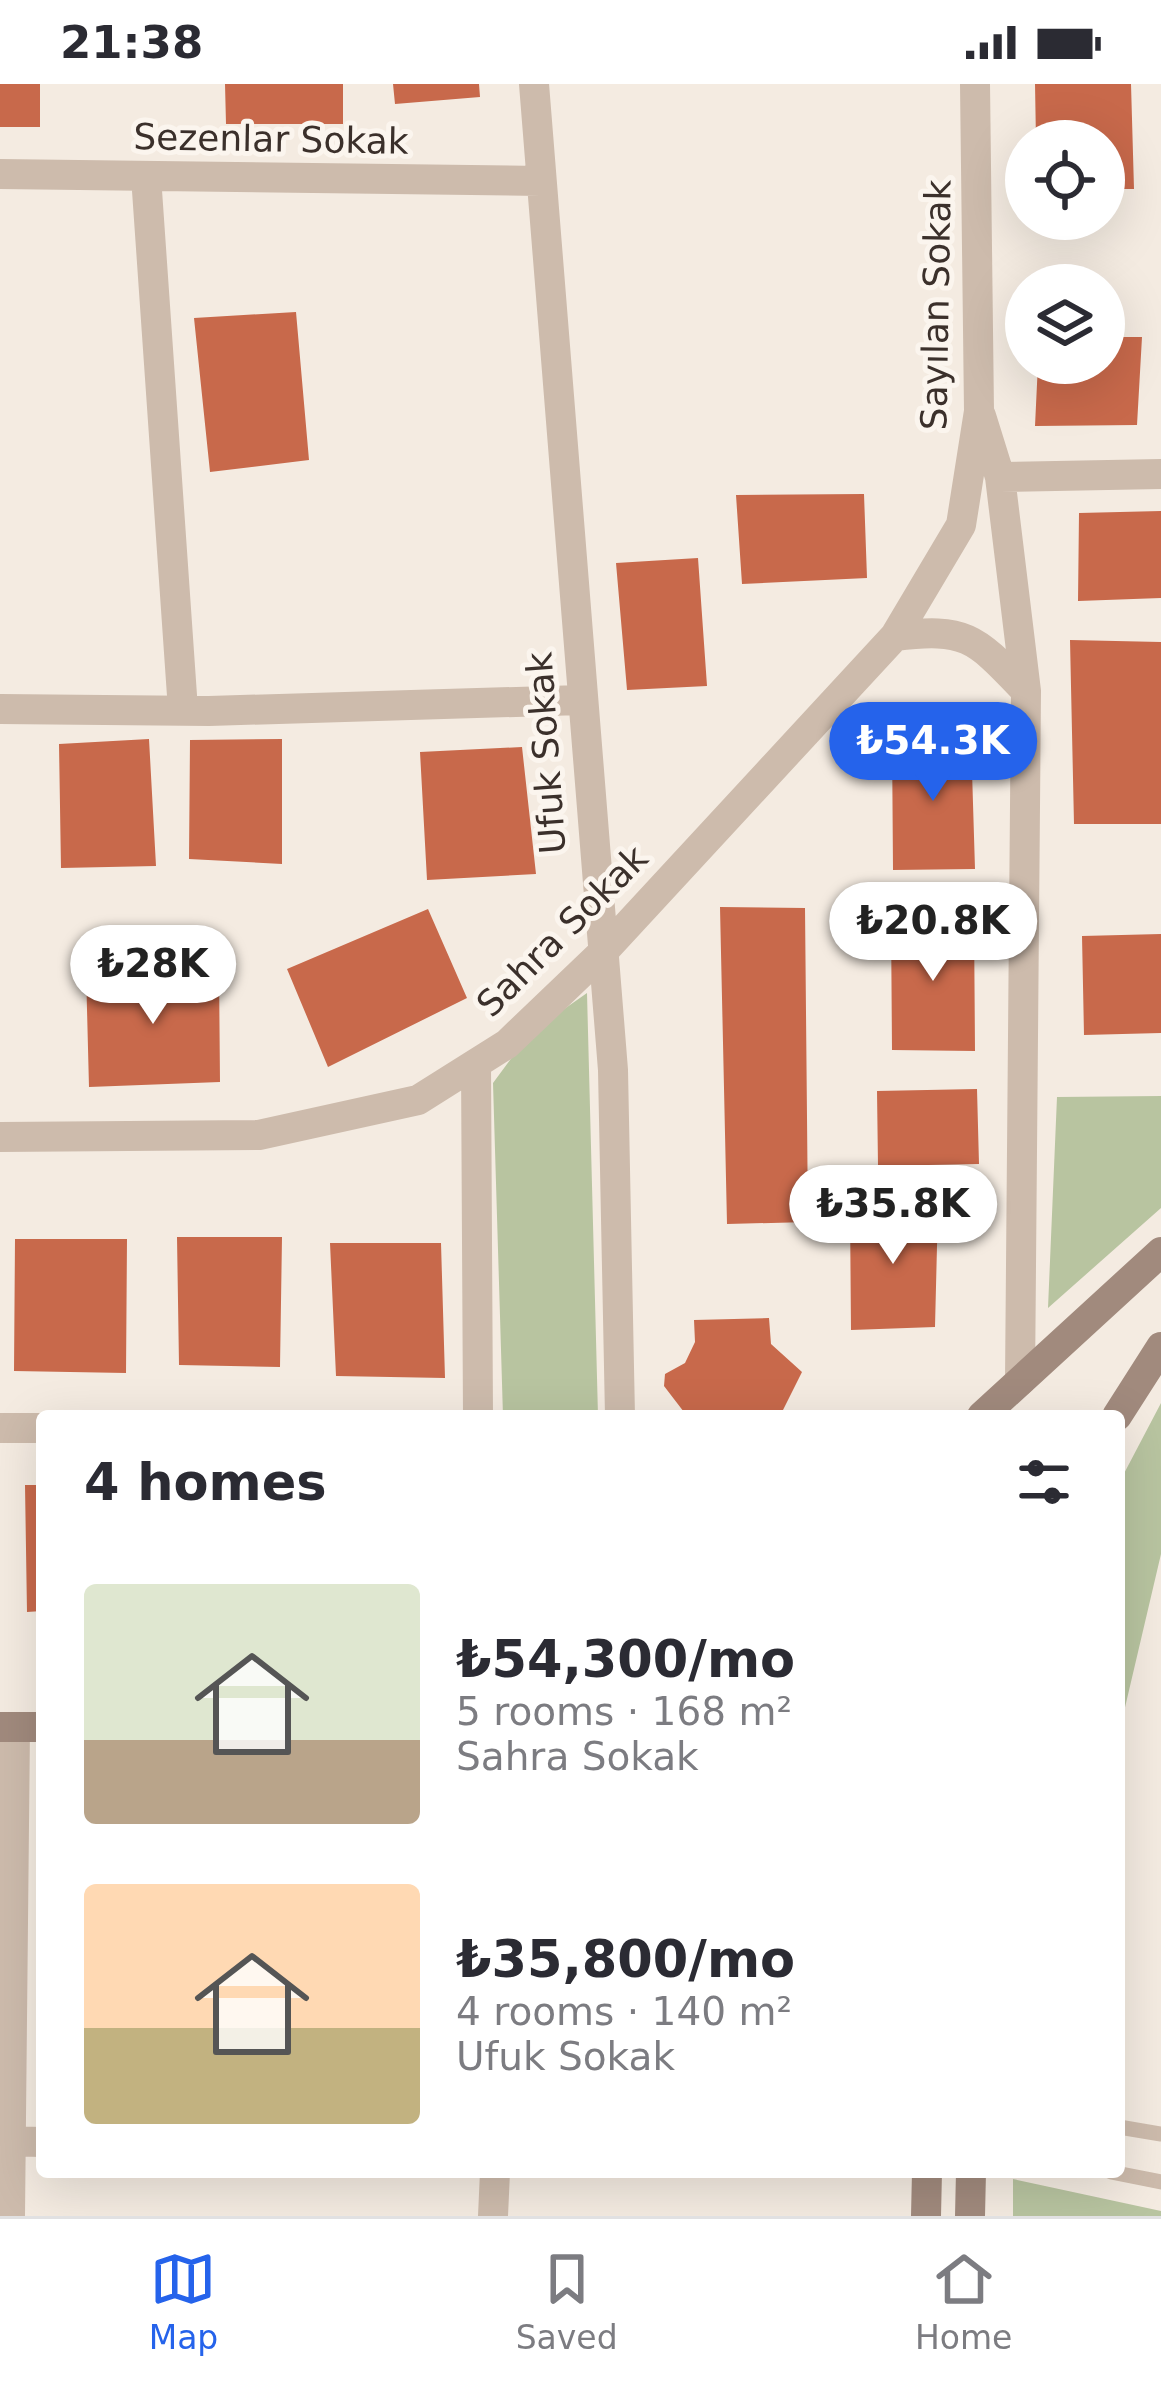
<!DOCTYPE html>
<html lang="en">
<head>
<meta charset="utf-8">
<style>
  :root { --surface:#fff; --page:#f7f7f7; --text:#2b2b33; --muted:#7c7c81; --line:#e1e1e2; --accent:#2563eb }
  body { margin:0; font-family:"DejaVu Sans",sans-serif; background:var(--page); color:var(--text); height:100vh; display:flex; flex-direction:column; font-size:45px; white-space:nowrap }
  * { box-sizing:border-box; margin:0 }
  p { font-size:39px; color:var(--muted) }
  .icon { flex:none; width:66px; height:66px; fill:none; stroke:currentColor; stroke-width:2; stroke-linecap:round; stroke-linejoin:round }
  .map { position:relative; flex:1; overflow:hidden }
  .sheet { position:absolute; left:36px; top:1326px; width:1089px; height:768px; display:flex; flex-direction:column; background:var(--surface); border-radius:12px; box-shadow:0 12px 48px #0002 }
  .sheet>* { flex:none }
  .fabs { position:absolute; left:1005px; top:36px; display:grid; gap:24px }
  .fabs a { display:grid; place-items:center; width:120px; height:120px; border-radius:50%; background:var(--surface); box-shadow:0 12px 48px #0002; font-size:60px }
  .price { position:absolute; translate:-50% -102px; padding:0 27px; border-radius:42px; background:#fff; color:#222; font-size:39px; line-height:78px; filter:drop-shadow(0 3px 6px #0008) }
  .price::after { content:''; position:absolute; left:50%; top:72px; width:36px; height:27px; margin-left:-18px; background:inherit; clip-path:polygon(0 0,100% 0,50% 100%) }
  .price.active { background:var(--accent); color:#fff }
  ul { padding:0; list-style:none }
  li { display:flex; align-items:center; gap:36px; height:300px; padding:0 48px }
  li span { display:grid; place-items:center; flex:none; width:336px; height:240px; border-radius:12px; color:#555 }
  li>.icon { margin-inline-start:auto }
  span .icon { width:144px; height:144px; fill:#fffc; stroke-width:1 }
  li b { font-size:51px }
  h2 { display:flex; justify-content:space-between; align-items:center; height:144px; padding:0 48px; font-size:51px }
  .status { display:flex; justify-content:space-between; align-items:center; height:84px; padding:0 60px; background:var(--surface); direction:ltr }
  .status svg { height:33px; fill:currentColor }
  .menu { display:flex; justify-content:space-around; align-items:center; height:168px; border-top:3px solid var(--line); background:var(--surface); font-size:33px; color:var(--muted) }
  .menu a { display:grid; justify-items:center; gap:6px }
  .menu .active { color:var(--accent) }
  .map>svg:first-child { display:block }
  .green { fill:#b8c4a0 }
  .building { fill:#c8694b }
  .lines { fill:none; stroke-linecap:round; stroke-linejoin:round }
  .lane { stroke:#cdbbac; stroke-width:15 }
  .street { stroke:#cdbbac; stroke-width:30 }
  .secondary { stroke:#a18a7d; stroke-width:30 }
  .labels { text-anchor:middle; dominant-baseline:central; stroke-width:10; stroke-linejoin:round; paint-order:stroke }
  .street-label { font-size:36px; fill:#3b302b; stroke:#fbf5ee }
</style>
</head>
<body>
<div class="status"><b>21:38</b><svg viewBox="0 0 49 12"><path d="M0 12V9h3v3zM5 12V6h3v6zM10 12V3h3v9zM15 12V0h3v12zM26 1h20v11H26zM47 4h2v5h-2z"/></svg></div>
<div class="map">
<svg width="1161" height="2132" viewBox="0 0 1161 2132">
  <rect width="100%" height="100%" fill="#f4ebe1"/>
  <!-- green -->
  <path class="green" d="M587 909 598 1332H503L493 999 530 949Z
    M1161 1012V1124L1048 1224 1057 1013Z
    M1161 1319V1470L1119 1649V1399Z
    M1013 2095 1161 2127V2132H1013Z"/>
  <!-- building -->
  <path class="building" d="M0 0H40V43H0Z
    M225 0H343V40H226Z
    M393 0H479L480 13 395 20Z
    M1035 0H1131L1134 105H1104V57H1036Z
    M296 228 309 376 210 388 194 234Z
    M1104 253H1142L1137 341 1035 342 1038 279H1104Z
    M864 410 867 494 742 500 736 411Z
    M1161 427V514L1078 517 1079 429Z
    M698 474 707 602 627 606 616 479Z
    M1070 556 1161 558V740H1074Z
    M892 653 971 654 975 785 893 786Z
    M149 655 156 782 61 784 59 660Z
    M282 655V780L189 775 190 656Z
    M522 663 536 790 427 796 420 668Z
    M720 823 805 824 808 1138 727 1140Z
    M428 825 467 914 328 983 287 885Z
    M891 833H974L975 967 892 966Z
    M1161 850V949L1084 951 1082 852Z
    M86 886H219L220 998 89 1003Z
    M977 1005 979 1080 878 1082 877 1007Z
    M938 1122 935 1243 851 1246 850 1124Z
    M177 1153H282L280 1283 179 1281Z
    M15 1155H127L126 1289 14 1287Z
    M330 1159H441L445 1294 336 1292Z
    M769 1234 771 1260 802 1288 780 1332H687L664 1302 665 1290 685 1279 695 1258 694 1236Z
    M25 1401H42V1527L27 1528Z"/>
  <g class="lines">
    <!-- lane -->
    <path class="lane" d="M1119 2043 1161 2050
      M1111 2088 1161 2098"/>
    <!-- street -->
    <path class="street" d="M534 0 613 986 620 1332
      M0 90 541 97
      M146 92 183 626
      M981 332 1000 393 1026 607 1020 1297
      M1000 393 1161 390
      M895 552C968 543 976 555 1026 607
      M0 625 209 627 581 616
      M476 980 478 1332
      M0 1053 259 1051 418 1016 507 960 601 870 895 552 961 441 979 327 975 0
      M0 1344H42
      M0 2057 42 2058
      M10 2132 15 1643
      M493 2132 495 2088"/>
    <!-- secondary -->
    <path class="secondary" d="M982 1332 1161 1168
      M1117 1332 1161 1263
      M0 1643H42
      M926 2132 927 2088
      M970 2132 971 2088"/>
  </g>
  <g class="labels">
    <!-- street labels -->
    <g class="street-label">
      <text transform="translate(271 55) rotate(1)">Sezenlar Sokak</text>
      <text transform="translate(936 221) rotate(-89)">Sayılan Sokak</text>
      <text transform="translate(546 669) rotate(-94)">Ufuk Sokak</text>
      <text transform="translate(562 847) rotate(-45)">Sahra Sokak</text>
    </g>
  </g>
</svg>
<div class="fabs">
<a><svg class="icon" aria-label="locate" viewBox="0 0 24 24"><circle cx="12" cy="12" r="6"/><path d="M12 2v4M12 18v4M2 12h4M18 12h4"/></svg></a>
<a><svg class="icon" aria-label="layers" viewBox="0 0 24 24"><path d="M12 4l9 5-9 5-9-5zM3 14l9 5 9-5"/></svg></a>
</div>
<b class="price active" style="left:933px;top:720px">₺54.3K</b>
<b class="price" style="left:933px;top:900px">₺20.8K</b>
<b class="price" style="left:153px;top:943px">₺28K</b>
<b class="price" style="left:893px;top:1183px">₺35.8K</b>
<section class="sheet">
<h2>4 homes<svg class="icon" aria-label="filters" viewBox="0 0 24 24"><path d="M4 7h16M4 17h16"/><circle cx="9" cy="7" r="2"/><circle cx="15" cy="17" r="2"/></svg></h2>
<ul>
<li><span style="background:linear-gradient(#dfe7d0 65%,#b9a48a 0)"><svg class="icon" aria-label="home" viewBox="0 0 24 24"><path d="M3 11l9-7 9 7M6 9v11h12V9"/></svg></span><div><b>₺54,300/mo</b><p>5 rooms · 168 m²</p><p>Sahra Sokak</p></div></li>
<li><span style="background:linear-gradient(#ffd9b3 60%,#c2b280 0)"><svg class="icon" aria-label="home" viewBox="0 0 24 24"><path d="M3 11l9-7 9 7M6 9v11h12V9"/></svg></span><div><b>₺35,800/mo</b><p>4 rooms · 140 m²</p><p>Ufuk Sokak</p></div></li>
</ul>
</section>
</div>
<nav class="menu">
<a class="active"><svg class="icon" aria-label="map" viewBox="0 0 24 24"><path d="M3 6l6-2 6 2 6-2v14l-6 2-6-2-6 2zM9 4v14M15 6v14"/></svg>Map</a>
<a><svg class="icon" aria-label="saved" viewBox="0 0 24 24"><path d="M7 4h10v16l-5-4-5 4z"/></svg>Saved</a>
<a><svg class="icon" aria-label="home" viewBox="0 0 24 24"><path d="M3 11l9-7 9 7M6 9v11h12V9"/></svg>Home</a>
</nav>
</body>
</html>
